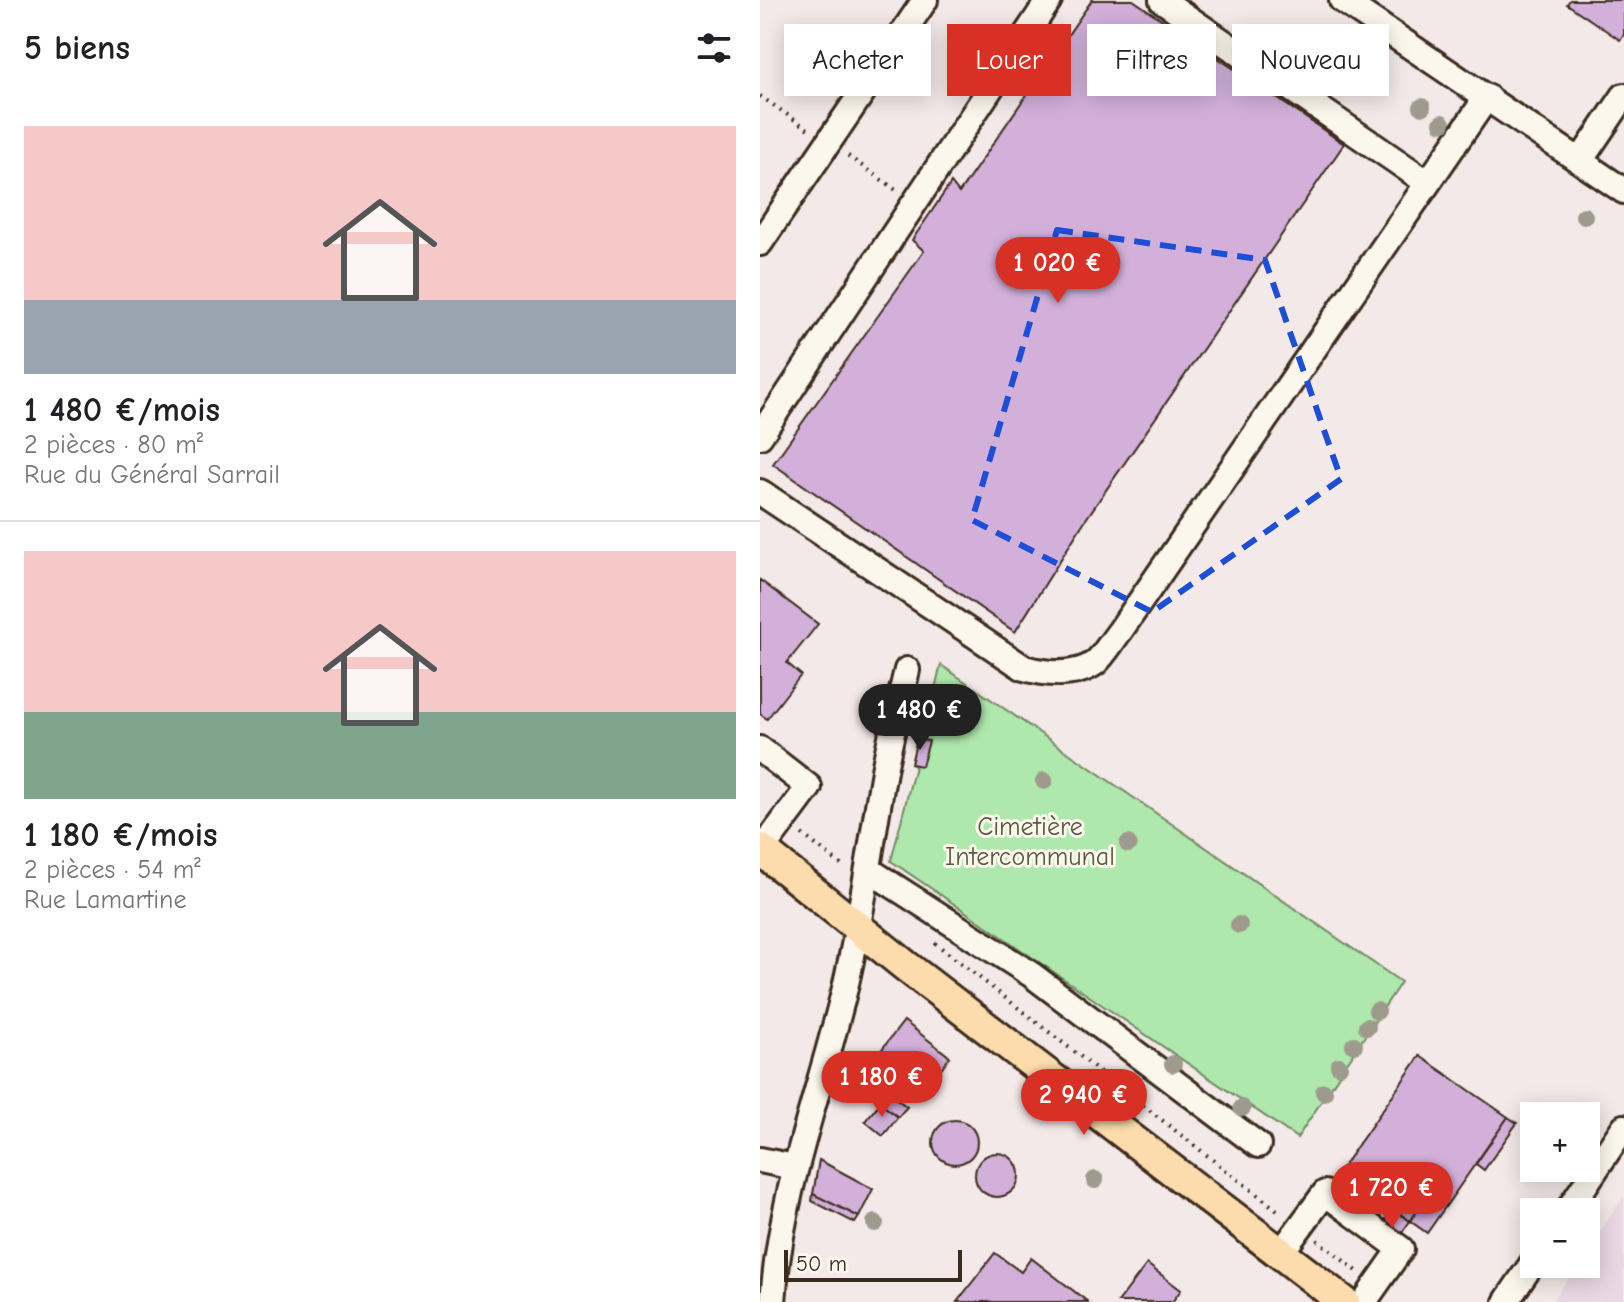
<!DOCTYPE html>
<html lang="fr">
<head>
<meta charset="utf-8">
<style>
  :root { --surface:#fff; --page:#f2f2f2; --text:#202124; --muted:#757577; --line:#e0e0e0; --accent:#d93025 }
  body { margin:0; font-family:"Comic Neue",sans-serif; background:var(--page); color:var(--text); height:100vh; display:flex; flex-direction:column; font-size:30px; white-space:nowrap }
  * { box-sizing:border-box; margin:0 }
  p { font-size:26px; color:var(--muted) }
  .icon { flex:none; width:44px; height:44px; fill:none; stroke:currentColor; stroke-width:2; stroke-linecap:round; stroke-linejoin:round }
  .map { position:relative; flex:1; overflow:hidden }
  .drawer { display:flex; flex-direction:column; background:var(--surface); width:760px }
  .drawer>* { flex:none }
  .guide { position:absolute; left:24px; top:24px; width:720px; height:72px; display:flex; gap:16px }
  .tools { position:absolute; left:760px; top:1102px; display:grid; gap:16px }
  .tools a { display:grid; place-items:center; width:80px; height:80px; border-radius:0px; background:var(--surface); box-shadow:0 4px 20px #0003; font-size:40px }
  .scale { position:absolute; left:24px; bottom:20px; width:178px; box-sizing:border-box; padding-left:8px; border:4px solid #3b2a1e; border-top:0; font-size:22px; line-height:28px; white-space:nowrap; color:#3b2a1e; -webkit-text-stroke:6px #fbf7ec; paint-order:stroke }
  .price { position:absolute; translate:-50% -68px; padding:0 18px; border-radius:28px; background:var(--accent); color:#fff; font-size:26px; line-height:52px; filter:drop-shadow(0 2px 4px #0008) }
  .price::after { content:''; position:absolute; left:50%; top:48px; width:24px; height:18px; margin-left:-12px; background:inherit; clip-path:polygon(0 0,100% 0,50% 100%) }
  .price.on { background:#222; color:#fff }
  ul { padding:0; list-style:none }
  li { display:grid; align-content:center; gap:16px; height:424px; padding:0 24px }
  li+li { border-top:2px solid var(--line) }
  li span { display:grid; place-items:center; height:248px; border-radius:0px; color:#555 }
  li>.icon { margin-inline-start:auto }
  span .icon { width:144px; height:144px; fill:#fffc; stroke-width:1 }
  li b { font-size:34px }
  h2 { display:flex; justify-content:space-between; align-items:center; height:96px; padding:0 24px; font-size:34px }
  .pill { padding:0 28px; border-radius:0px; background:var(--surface); box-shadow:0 4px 20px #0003; font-size:28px; line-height:72px }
  .pill.on { background:var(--accent); color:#fff }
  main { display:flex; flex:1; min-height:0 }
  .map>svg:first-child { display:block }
  .built { fill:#e9d8e4 }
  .green { fill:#afe8ac; stroke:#758965; stroke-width:2 }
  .building { fill:#d2b0da; stroke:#3b2a1e; stroke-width:2 }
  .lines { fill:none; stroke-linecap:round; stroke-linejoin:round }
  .minor-casing { stroke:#3b2a1e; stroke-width:30 }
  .major-casing { stroke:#3b2a1e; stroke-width:36 }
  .path { stroke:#3b2a1e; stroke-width:4; stroke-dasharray:2 6; stroke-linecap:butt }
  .minor { stroke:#fbf7ec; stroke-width:24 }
  .major { stroke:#fcdcac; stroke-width:30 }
  .tree { fill:#9e9a8d }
  .marked { fill:none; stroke:#1d4ed8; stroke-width:6; stroke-dasharray:16 10; stroke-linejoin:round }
  .labels { text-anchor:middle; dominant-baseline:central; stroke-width:6; stroke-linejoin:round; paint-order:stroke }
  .park-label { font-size:26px; fill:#585a42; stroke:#fbf7ec }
</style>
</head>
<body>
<main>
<section class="drawer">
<h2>5 biens<svg class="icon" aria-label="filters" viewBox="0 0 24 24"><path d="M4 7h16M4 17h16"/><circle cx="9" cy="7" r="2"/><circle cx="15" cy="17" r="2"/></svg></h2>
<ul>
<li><span style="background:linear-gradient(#f6c9c9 70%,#9aa5b1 0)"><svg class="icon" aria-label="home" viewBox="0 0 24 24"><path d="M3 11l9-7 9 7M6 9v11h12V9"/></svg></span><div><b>1 480 €/mois</b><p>2 pièces · 80 m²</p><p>Rue du Général Sarrail</p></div></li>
<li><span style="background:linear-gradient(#f6c9c9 65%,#7fa58c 0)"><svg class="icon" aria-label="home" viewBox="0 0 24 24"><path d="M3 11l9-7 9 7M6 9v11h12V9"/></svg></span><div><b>1 180 €/mois</b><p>2 pièces · 54 m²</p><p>Rue Lamartine</p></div></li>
</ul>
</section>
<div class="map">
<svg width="864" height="1302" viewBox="0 0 864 1302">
  <rect width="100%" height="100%" fill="#f3e9e8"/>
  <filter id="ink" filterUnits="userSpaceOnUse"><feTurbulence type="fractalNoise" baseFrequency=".0125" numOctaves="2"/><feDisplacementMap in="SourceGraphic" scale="16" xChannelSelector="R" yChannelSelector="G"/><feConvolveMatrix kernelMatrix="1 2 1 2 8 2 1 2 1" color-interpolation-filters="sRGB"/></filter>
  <g filter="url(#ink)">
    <!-- built -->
    <path class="built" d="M864 1196V1302H792L818 1264H826V1252Z"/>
    <!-- green -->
    <path class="green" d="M181 665 641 982 537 1138 131 861 155 766 151 764 157 739H162Z"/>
    <!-- building -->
    <path class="building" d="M332 0H373L584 144 324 522 255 632 13 464 164 251 152 240 191 183 199 193Z
      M810 0H864V35L860 40 807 4Z
      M0 580 58 624 27 663 41 675 7 719 0 714Z
      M157 739 169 741 162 766 151 764Z
      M144 1021 190 1057 168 1085 122 1049Z
      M660 1056 748 1117 667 1233 650 1221 663 1203 647 1192 653 1183 648 1180 642 1188 610 1167 600 1181 582 1168Z
      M129 1093 147 1107 138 1117 120 1103Z
      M120 1103 138 1117 123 1136 105 1121Z
      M748 1117 757 1123 724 1170 716 1164Z
      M173 1142a22 22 0 1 1 44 0a22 22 0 1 1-44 0Z
      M215 1175a22 22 0 1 1 44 0a22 22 0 1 1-44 0Z
      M59 1160 113 1189 99 1217 53 1194Z
      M610 1167 642 1188 648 1180 653 1183 647 1192 663 1203 650 1221 633 1209 636 1205 600 1181Z
      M53 1194 99 1217 95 1223 52 1201Z
      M633 1209 650 1221 630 1250 613 1238Z
      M235 1253 261 1272 271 1258 328 1302H197Z
      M387 1264 421 1290 412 1302H358Z"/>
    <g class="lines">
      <defs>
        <path id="minor" d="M402 0 668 183
          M582 0 864 191
          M820 161 864 96
          M0 243 165 0
          M0 436 289 0
          M0 492 264 668C286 674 315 677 335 663 344 655 352 641 360 631L727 97
          M0 749 49 787 2 850
          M109 870 272 975 498 1145
          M0 1160 34 1167
          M807 1212 864 1127
          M520 1254 565 1193 641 1249 604 1302
          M13 1302C20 1193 60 1092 85 988 102 916 111 844 124 771 130 738 139 704 147 670
          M746 1302 774 1261"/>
        <path id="major" d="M0 849 147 967 584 1302"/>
      </defs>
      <!-- minor casing -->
      <use href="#minor" class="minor-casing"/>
      <!-- major casing -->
      <use href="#major" class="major-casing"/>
      <!-- path -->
      <path class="path" d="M0 96 51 131
        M88 156 136 190
        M42 834 85 868
        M175 943 521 1213
        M557 1240 597 1271"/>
      <!-- minor -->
      <use href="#minor" class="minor"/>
      <!-- major -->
      <use href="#major" class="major"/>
    </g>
    <!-- trees -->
    <g class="tree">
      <circle cx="662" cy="107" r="9"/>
      <circle cx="682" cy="123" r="9"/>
      <circle cx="824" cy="216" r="9"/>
      <circle cx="284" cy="781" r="9"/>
      <circle cx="368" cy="844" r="9"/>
      <circle cx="479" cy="925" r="9"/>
      <circle cx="617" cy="1011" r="9"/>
      <circle cx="607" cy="1027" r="9"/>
      <circle cx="594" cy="1045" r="9"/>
      <circle cx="413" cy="1064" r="9"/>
      <circle cx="579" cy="1066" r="9"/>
      <circle cx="564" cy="1092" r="9"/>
      <circle cx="482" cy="1108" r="9"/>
      <circle cx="335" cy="1180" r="9"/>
      <circle cx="115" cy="1223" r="9"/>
    </g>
  </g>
  <!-- marked area -->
  <path class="marked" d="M297 230 505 260 581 479 392 612 212 520Z"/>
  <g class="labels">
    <!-- park labels -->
    <g class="park-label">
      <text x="270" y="827">Cimetière<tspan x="270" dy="30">Intercommunal</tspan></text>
    </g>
  </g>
</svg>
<div class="tools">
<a>+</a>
<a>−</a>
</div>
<div class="scale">50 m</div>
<b class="price" style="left:298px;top:305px">1 020 €</b>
<b class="price on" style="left:160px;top:752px">1 480 €</b>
<b class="price" style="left:122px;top:1119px">1 180 €</b>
<b class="price" style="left:324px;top:1137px">2 940 €</b>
<b class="price" style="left:632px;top:1230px">1 720 €</b>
<div class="guide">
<a class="pill">Acheter</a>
<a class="pill on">Louer</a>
<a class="pill">Filtres</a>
<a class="pill">Nouveau</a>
</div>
</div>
</main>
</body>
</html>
